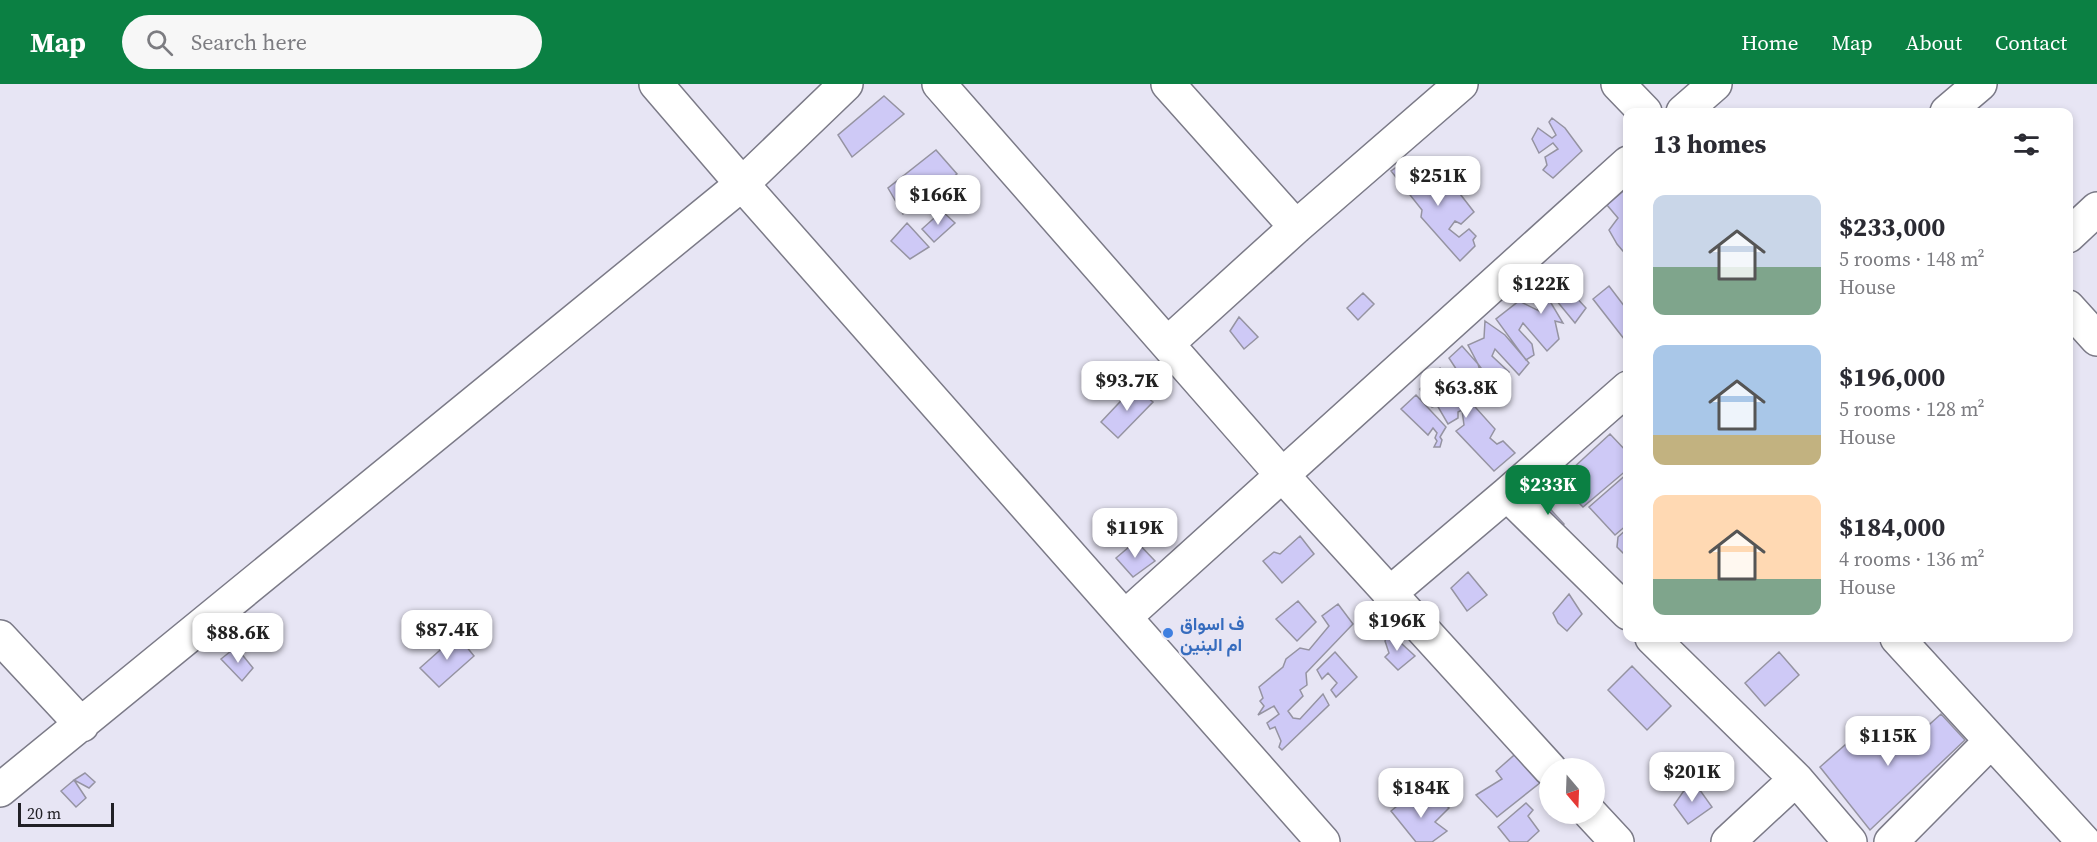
<!DOCTYPE html>
<html lang="en">
<head>
<meta charset="utf-8">
<style>
  :root { --surface:#fff; --page:#f7f7f7; --text:#2b2b33; --muted:#7c7c81; --accent:#0b8043 }
  body { margin:0; font-family:"Source Serif 4",Vazirmatn,serif; background:var(--page); color:var(--text); height:100vh; display:flex; flex-direction:column; font-size:22px; white-space:nowrap }
  * { box-sizing:border-box; margin:0 }
  p { font-size:20px; color:var(--muted) }
  .icon { flex:none; width:33px; height:33px; fill:none; stroke:currentColor; stroke-width:2; stroke-linecap:round; stroke-linejoin:round }
  .map { position:relative; flex:1; overflow:hidden }
  .drawer { position:absolute; left:1623px; top:24px; width:450px; height:534px; display:flex; flex-direction:column; background:var(--surface); border-radius:12px; box-shadow:0 3px 9px #0003 }
  .drawer>* { flex:none }
  .needle { width:39px; rotate:161deg }
  .buttons { position:absolute; left:1539px; top:674px; display:grid; gap:12px }
  .buttons a { display:grid; place-items:center; width:66px; height:66px; border-radius:50%; background:var(--surface); box-shadow:0 3px 9px #0003; font-size:30px }
  .scale { position:absolute; left:18px; bottom:15px; width:96px; box-sizing:border-box; padding-left:6px; border:3px solid #212026; border-top:0; font-size:16px; line-height:21px; white-space:nowrap; color:#212026; -webkit-text-stroke:4px #e7e5f4; paint-order:stroke }
  .price { position:absolute; translate:-50% -51px; padding:0 14px; border-radius:12px; background:#fff; color:#222; font-size:20px; line-height:39px; filter:drop-shadow(0 2px 3px #0008) }
  .price::after { content:''; position:absolute; left:50%; top:36px; width:18px; height:14px; margin-left:-9px; background:inherit; clip-path:polygon(0 0,100% 0,50% 100%) }
  .price.current { background:var(--accent); color:#fff }
  ul { padding:0; list-style:none }
  li { display:flex; align-items:center; gap:18px; height:150px; padding:0 30px }
  li span { display:grid; place-items:center; flex:none; width:168px; height:120px; border-radius:12px; color:#555 }
  li>.icon { margin-inline-start:auto }
  span .icon { width:72px; height:72px; fill:#fffc; stroke-width:1 }
  li b { font-size:26px }
  h2 { display:flex; justify-content:space-between; align-items:center; height:72px; padding:0 30px; font-size:26px }
  header { display:flex; align-items:center; gap:36px; box-sizing:border-box; height:84px; padding:0 30px; background:var(--accent); color:#fff }
  header strong { font-size:28px }
  nav { display:flex; gap:33px; margin-inline-start:auto; font-size:21px }
  .search { width:420px; height:54px; background:var(--page); display:flex; align-items:center; gap:15px; box-sizing:border-box; padding:0 21px; border-radius:33px; color:var(--muted); font-size:22px }
  .map>svg:first-child { display:block }
  .building { fill:#cec9f6; stroke:#9593a1; stroke-width:1.5 }
  .lines { fill:none; stroke-linecap:round; stroke-linejoin:round }
  .minor-casing { stroke:#7b7a87; stroke-width:36 }
  .minor { stroke:#fff; stroke-width:33 }
  .shop-dot { fill:#3f7fe0; stroke:#e7e5f4; stroke-width:2 }
  .labels { text-anchor:middle; dominant-baseline:central; stroke-width:4.5; stroke-linejoin:round; paint-order:stroke }
  .shop-label { font-size:18px; font-weight:bold; fill:#366cbe; stroke:#e7e5f4; text-anchor:start }
</style>
</head>
<body>
<header>
<strong>Map</strong>
<div class="search"><svg class="icon" aria-label="search" viewBox="0 0 24 24"><circle cx="10" cy="10" r="6"/><path d="M15 15l6 6"/></svg>Search here</div>
<nav><a>Home</a><a>Map</a><a>About</a><a>Contact</a></nav>
</header>
<div class="map">
<svg width="2097" height="758" viewBox="0 0 2097 758">
  <rect width="100%" height="100%" fill="#e7e5f4"/>
  <!-- building -->
  <path class="building" d="M884 12 904 30 852 73 838 51Z
    M1552 34 1565 44 1582 67 1553 94 1543 86 1547 81 1545 73 1558 65 1553 59 1539 69 1532 55 1538 44 1552 54 1556 51 1549 38Z
    M936 66 957 90 903 130 888 104Z
    M1411 73 1446 110 1457 106 1474 128 1461 140 1455 137 1449 145 1459 153 1469 145 1476 152 1473 156 1475 162 1460 177 1421 133 1422 126 1391 87Z
    M1628 103V173L1617 160 1609 146 1618 134 1607 121Z
    M942 127 955 139 934 158 922 145Z
    M907 139 929 163 910 175 891 157Z
    M1548 183 1586 224 1575 239 1556 216 1551 219 1563 239 1555 237 1559 255 1547 267 1523 239 1519 246 1532 260 1534 271 1526 276 1496 235 1519 217 1539 227 1531 209 1543 203Z
    M1609 202 1628 227V260L1593 215Z
    M1363 209 1374 220 1358 236 1347 224Z
    M1239 233 1258 253 1244 265 1230 247Z
    M1485 237 1505 251 1529 279 1519 291 1495 265 1492 272 1509 288 1503 295 1499 308 1478 280 1468 261 1484 254Z
    M1462 262 1478 280 1487 311 1477 317 1449 274Z
    M1440 284 1495 345 1490 354 1497 360 1503 357 1515 369 1494 387 1456 347 1464 341 1462 326 1458 328V334L1448 340 1437 321 1432 323 1420 305Z
    M1134 303 1153 318 1118 354 1101 338Z
    M1416 311 1446 343 1440 353 1442 356 1440 363H1434L1437 357 1435 354 1437 349 1433 344 1428 351 1401 325Z
    M1610 350 1628 369V385L1583 423 1558 398Z
    M1628 389V440L1615 451 1589 423Z
    M1541 415 1564 440 1557 450 1532 423Z
    M1628 444V473H1627L1617 463 1618 453Z
    M1300 452 1314 470 1282 499 1263 477 1274 468 1280 470Z
    M1136 457 1155 477 1133 493 1116 474Z
    M1468 488 1487 511 1467 527 1451 504Z
    M1569 510 1582 530 1567 547 1558 539 1553 529Z
    M1298 517 1316 538 1297 557 1276 535Z
    M1338 520 1353 540 1306 589 1307 601 1300 606 1303 612 1288 627 1293 634 1300 635 1323 610 1329 621 1282 666 1279 663 1281 657 1275 643 1270 645 1267 639 1279 630 1274 622 1258 631 1264 622 1260 617 1263 614 1259 603 1283 583 1286 575 1300 564 1309 566 1329 542 1322 532Z
    M1389 548 1415 572 1398 586 1385 573 1389 569 1385 557Z
    M457 551 474 572 439 603 420 584Z
    M236 563 253 584 242 597 221 575Z
    M1335 568 1357 593 1336 613 1331 606 1337 599 1328 589 1322 595 1317 586Z
    M1779 568 1799 591 1765 622 1745 599Z
    M1632 582 1671 622 1647 646 1608 606Z
    M1941 630 1965 656 1870 746 1820 683 1870 639 1902 665Z
    M1520 666 1541 698 1497 733 1476 711 1502 695 1496 687Z
    M85 689 95 698 89 704 74 696Z
    M1692 695 1712 723 1688 740 1674 721Z
    M74 696 86 714 76 723 61 707Z
    M1437 712 1449 724 1435 738 1447 747 1432 758H1416L1391 727 1408 713 1422 727Z
    M1526 719 1533 726 1528 732 1539 747 1527 758H1510L1498 743Z"/>
  <g class="lines">
    <defs>
      <path id="minor" d="M656 0 742 100 1323 758
        M939 0 1282 391 1550 685
        M1168 0 1296 143
        M1618 0 1645 28
        M1683 28 1715 0
        M1947 28 1980 0
        M2068 152 2097 125
        M2068 223 2097 255
        M1167 260 1296 143 1461 0
        M1507 410 1628 529
        M1389 510 1507 410 1628 304
        M1125 533 1628 79
        M0 553 82 641
        M1652 554 1796 695 1850 758
        M1897 554 2084 758
        M0 706 742 100 846 0
        M1590 729 1617 758
        M1728 758 1796 695
        M1891 758 1991 657"/>
    </defs>
    <!-- minor casing -->
    <use href="#minor" class="minor-casing"/>
    <!-- minor -->
    <use href="#minor" class="minor"/>
  </g>
  <!-- markers -->
  <circle class="shop-dot" cx="1168" cy="549" r="6"/>
  <g class="labels">
    <!-- shop labels -->
    <g class="shop-label">
      <text x="1180" y="539">ف اسواق<tspan x="1180" dy="21">ام البنين</tspan></text>
    </g>
  </g>
</svg>
<div class="buttons">
<a><svg class="needle" viewBox="-14 -14 28 28"><path d="M0-13l5 13h-10z" fill="#e53935"/><path d="M0 13l5-13h-10z" fill="#7c7c81"/></svg></a>
</div>
<div class="scale">20 m</div>
<b class="price" style="left:1438px;top:123px">$251K</b>
<b class="price" style="left:938px;top:142px">$166K</b>
<b class="price" style="left:1541px;top:231px">$122K</b>
<b class="price" style="left:1127px;top:328px">$93.7K</b>
<b class="price" style="left:1466px;top:335px">$63.8K</b>
<b class="price current" style="left:1548px;top:432px">$233K</b>
<b class="price" style="left:1135px;top:475px">$119K</b>
<b class="price" style="left:1397px;top:568px">$196K</b>
<b class="price" style="left:447px;top:577px">$87.4K</b>
<b class="price" style="left:238px;top:580px">$88.6K</b>
<b class="price" style="left:1888px;top:683px">$115K</b>
<b class="price" style="left:1692px;top:719px">$201K</b>
<b class="price" style="left:1421px;top:735px">$184K</b>
<section class="drawer">
<h2>13 homes<svg class="icon" aria-label="filters" viewBox="0 0 24 24"><path d="M4 7h16M4 17h16"/><circle cx="9" cy="7" r="2"/><circle cx="15" cy="17" r="2"/></svg></h2>
<ul>
<li><span style="background:linear-gradient(#c9d6e8 60%,#7fa58c 0)"><svg class="icon" aria-label="home" viewBox="0 0 24 24"><path d="M3 11l9-7 9 7M6 9v11h12V9"/></svg></span><div><b>$233,000</b><p>5 rooms · 148 m²</p><p>House</p></div></li>
<li><span style="background:linear-gradient(#a9c7e8 75%,#c2b280 0)"><svg class="icon" aria-label="home" viewBox="0 0 24 24"><path d="M3 11l9-7 9 7M6 9v11h12V9"/></svg></span><div><b>$196,000</b><p>5 rooms · 128 m²</p><p>House</p></div></li>
<li><span style="background:linear-gradient(#ffd9b3 70%,#7fa58c 0)"><svg class="icon" aria-label="home" viewBox="0 0 24 24"><path d="M3 11l9-7 9 7M6 9v11h12V9"/></svg></span><div><b>$184,000</b><p>4 rooms · 136 m²</p><p>House</p></div></li>
</ul>
</section>
</div>
</body>
</html>
